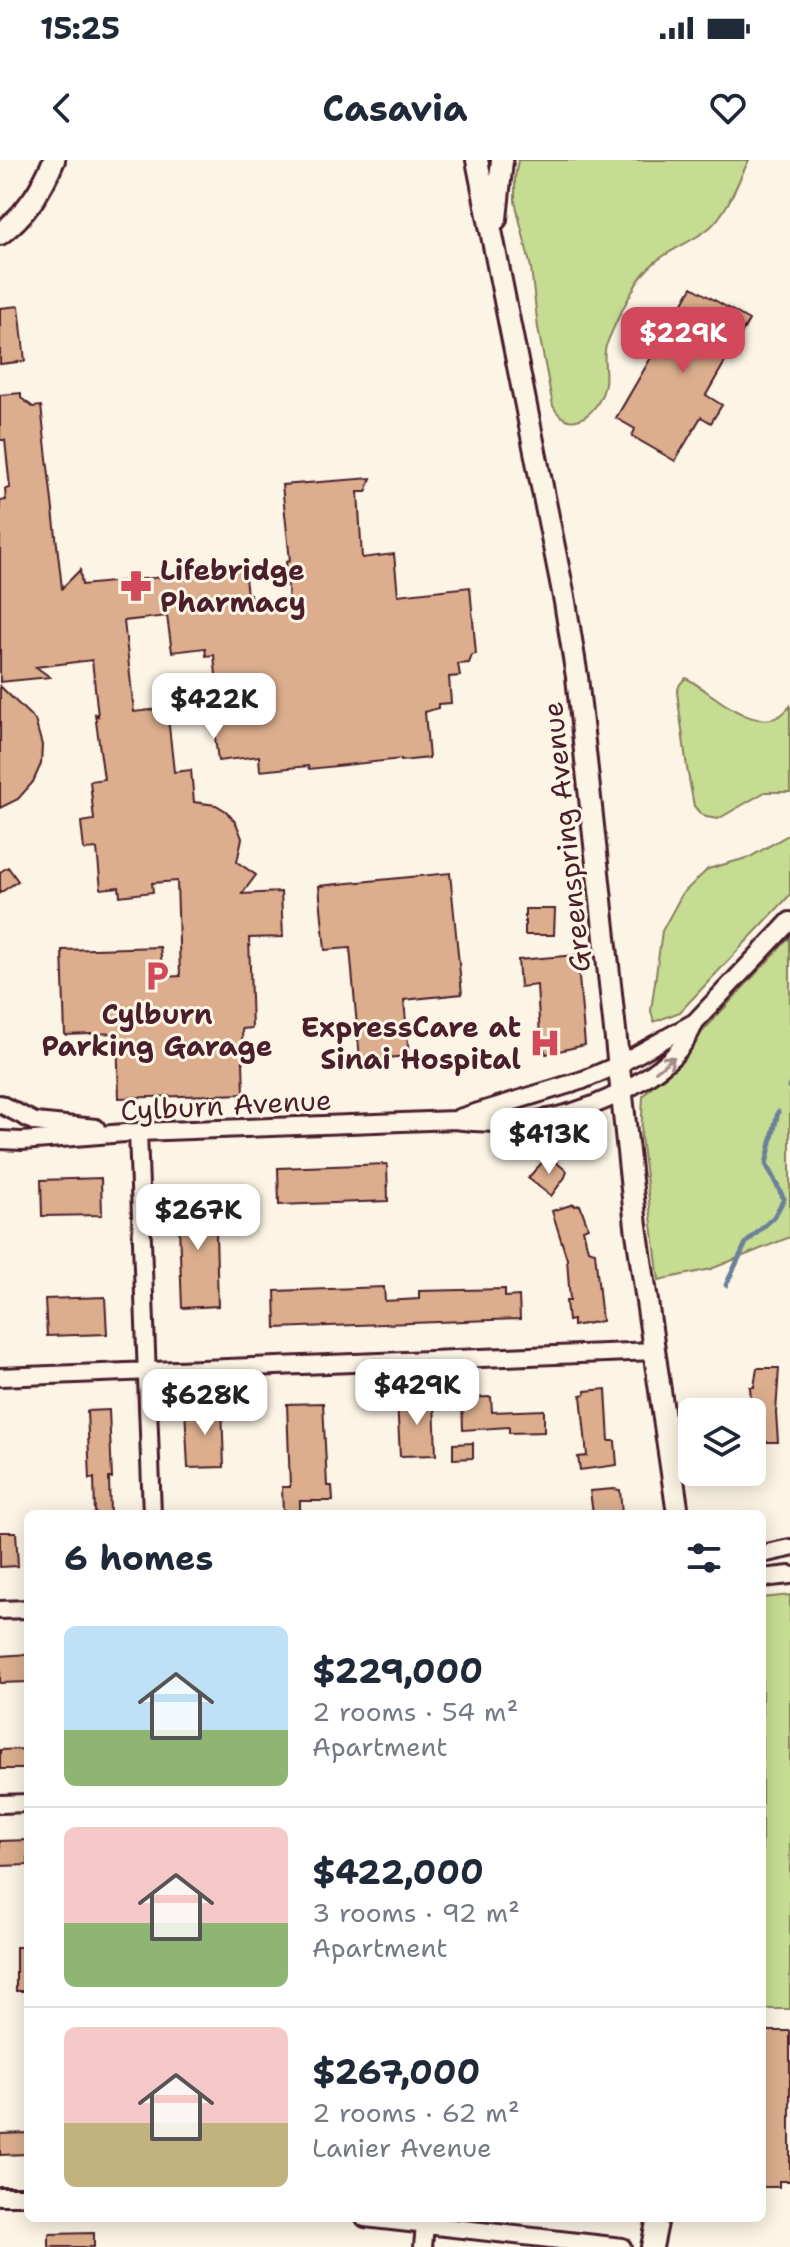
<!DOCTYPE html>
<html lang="en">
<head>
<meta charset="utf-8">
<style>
  :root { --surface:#fff; --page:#f6f6f7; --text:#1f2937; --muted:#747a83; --line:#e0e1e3; --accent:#d1495b }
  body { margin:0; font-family:"Shantell Sans",sans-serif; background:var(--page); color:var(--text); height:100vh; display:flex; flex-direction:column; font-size:30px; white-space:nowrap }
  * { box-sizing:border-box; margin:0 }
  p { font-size:26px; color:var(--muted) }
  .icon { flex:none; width:44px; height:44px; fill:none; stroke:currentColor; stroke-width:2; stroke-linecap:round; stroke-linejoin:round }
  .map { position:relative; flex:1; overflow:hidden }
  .drawer { position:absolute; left:24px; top:1350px; width:742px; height:712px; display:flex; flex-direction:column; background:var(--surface); border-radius:12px; box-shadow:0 4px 20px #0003 }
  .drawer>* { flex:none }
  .buttons { position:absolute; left:678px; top:1238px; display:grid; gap:16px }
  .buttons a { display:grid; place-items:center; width:88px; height:88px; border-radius:12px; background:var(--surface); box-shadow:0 4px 20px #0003; font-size:40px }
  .price { position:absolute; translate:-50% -68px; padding:0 18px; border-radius:16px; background:#fff; color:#222; font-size:26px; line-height:52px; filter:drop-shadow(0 2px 4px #0008) }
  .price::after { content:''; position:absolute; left:50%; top:48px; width:24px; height:18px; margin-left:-12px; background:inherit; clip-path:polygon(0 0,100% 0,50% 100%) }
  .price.current { background:var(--accent); color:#fff }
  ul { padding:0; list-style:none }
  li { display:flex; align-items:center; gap:24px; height:200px; padding:0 40px }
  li+li { border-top:2px solid var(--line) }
  li span { display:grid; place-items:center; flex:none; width:224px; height:160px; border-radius:12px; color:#555 }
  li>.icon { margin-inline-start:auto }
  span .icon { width:96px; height:96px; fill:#fffc; stroke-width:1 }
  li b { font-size:34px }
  h2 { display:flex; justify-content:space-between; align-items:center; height:96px; padding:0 40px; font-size:34px }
  .status { display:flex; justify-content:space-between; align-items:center; height:56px; padding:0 40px; background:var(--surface); direction:ltr }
  .status svg { height:22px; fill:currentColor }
  header { display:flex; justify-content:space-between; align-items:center; height:104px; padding:0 40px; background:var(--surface); font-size:36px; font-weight:700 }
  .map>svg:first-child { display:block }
  .green { fill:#c6dc92; stroke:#887e5e; stroke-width:2 }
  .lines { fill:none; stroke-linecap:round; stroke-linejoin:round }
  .stream { stroke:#6c8199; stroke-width:5 }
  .building { fill:#dcae8d; stroke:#4a1f2b; stroke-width:2 }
  .minor-casing { stroke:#4a1f2b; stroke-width:22 }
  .major-casing { stroke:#4a1f2b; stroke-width:26 }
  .minor { stroke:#fcf5e5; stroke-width:16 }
  .major { stroke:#fcf5e5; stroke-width:20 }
  .oneway { stroke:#a38a88 }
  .labels { text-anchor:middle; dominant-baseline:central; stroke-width:6; stroke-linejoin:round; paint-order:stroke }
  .poi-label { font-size:28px; font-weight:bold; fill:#4a1f2b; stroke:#fcf5e5; text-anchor:start }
  .street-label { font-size:28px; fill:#4a1f2b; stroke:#fcf5e5 }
</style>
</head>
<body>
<div class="status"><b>15:25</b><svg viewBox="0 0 49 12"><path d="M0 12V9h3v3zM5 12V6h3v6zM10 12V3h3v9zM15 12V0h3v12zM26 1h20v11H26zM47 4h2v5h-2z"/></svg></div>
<header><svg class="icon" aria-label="back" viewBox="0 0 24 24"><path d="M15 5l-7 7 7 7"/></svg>Casavia<svg class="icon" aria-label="heart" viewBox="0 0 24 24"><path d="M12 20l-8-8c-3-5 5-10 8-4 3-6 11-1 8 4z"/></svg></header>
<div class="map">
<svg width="790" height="2087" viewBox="0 0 790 2087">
  <rect width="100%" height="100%" fill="#fcf5e5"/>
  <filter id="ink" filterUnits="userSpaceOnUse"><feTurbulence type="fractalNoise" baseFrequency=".0125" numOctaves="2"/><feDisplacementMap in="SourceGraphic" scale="16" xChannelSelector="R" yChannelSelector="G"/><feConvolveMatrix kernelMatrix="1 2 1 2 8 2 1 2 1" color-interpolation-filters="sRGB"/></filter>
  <g filter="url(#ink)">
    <!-- green -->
    <path class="green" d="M518 0H749C738 21 727 54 708 69 679 91 652 93 633 130 623 148 613 167 606 186 602 197 607 211 605 223 602 249 571 279 553 246L538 168 531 108 515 41V18Z
      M686 518C714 533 762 584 790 546V632H765L718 659 706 657 699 652 694 646 687 608 677 532 680 524Z
      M790 674V735L680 852 654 862 651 851 662 771 682 734 708 709 750 697Z
      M790 777V1077L711 1109 659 1120 641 977 643 936Z
      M790 1435V1849H762V1438Z"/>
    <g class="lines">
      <!-- stream -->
      <path class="stream" d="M789 927 790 925
        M726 1125 746 1083 774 1057 784 1039 766 1004 778 952"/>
    </g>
    <!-- building -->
    <path class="building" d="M692 127 749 160 706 235 722 245 711 263 701 257 675 301 632 276 635 269 616 258Z
      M19 146 25 201 0 204V148Z
      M21 233V238L33 247 41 246 62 428 80 410 82 425 244 409 247 435 250 434 251 446 289 442 286 402 290 401 282 325 371 318 366 332H358L362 398 394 394 398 435 470 427 476 494 472 495 469 503 458 504 460 516 449 517 451 543 438 544V548L425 552 429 598 401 601V599L309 609 308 606 260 611 259 596 218 601 210 537 218 535 214 495 206 496 205 488 172 492 167 456 124 461 134 552 167 548 174 612 191 610 194 642 216 645 226 651 236 663 242 678 237 702 256 715 242 734 281 732 283 777 249 778 252 868 242 869 244 934 119 938 117 873 65 875 62 790 160 787 163 817 180 816 177 721 152 723 153 732 120 736 119 727 101 729 97 689 84 690 81 662 94 660 90 621 104 619 95 554 98 556 92 500 36 507 50 517 0 522V341L6 340 5 329 10 328 5 280H0V235Z
      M0 526 35 560 42 585 41 604 33 622 18 639 0 648Z
      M8 707 18 721 0 733V712Z
      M450 713 462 834 404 840 409 896 360 900 350 788 325 790 319 726Z
      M525 749H555L554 775H525Z
      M577 795 585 885 546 894 540 877 537 825 520 827 518 800Z
      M548 996 567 1011 565 1017 551 1036 528 1018Z
      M387 1004 388 1041 279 1045 278 1008Z
      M101 1018 102 1055 42 1056 41 1020Z
      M215 1037 218 1146 182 1148 178 1039Z
      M574 1044 575 1046 580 1045 588 1067 583 1069 588 1090 595 1092 602 1161 573 1166V1160L568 1161 566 1141H570L567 1099 552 1051Z
      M384 1127 385 1141 419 1139V1131L505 1129V1137L519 1136 520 1159 276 1168 275 1131Z
      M105 1137 107 1174 47 1176 45 1139Z
      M757 1208H779L776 1253 778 1282H754L750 1227H754Z
      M606 1229 609 1281H615L617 1305 580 1310 578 1297 587 1296 581 1235 585 1234V1231Z
      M491 1237 492 1252 544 1250V1272L509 1273V1267L463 1270 462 1238Z
      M434 1239 436 1295 400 1296 397 1240Z
      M323 1243 327 1326H332L333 1341H300V1354H283L282 1327H290L287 1244Z
      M222 1246 224 1307 188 1308 185 1248Z
      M109 1250 112 1318H109L110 1354H95L94 1318 90 1319 87 1251Z
      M473 1283V1298L453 1299V1284Z
      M614 1329 620 1330 622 1354H593L590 1331Z
      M0 1372H16L18 1406 0 1407Z
      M28 1494V1522L0 1523V1496Z
      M28 1589V1609H0V1590Z
      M28 1680V1705L0 1706V1681Z
      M16 1787H28V1831H16Z
      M762 1871H790V2021H779V2027H762Z
      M28 1973V1994L0 1995V1974Z
      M94 2073V2087H49V2074Z"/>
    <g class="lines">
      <defs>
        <path id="minor" d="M0 944 35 962 96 968
          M459 958 583 920 618 905 695 862 790 761
          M138 972 152 1354
          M0 980 22 981 138 972 454 960C521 969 585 957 642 920 667 904 684 890 695 862
          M0 1217 655 1191
          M762 1394 790 1388
          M762 1418 790 1415
          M0 1450 28 1449
          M0 1644 28 1643
          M0 2036H28
          M365 2058 622 2087
          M423 2087 425 2065"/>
        <path id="major" d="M477 0 565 442 577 517 636 1066 678 1354
          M496 59 502 0
          M0 74C26 54 41 31 54 0
          M652 2087 658 2058"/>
      </defs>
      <!-- minor casing -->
      <use href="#minor" class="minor-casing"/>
      <!-- major casing -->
      <use href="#major" class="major-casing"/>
      <!-- minor -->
      <use href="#minor" class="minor"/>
      <!-- major -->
      <use href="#major" class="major"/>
    </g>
    <!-- one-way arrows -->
    <defs><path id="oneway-shaft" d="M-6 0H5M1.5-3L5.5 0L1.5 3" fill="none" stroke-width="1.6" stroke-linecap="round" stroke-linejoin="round" transform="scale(2)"/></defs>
    <use class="oneway" href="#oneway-shaft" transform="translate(665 904) rotate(-38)"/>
  </g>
  <!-- icons -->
  <defs>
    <symbol id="pharmacy-bare" viewBox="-9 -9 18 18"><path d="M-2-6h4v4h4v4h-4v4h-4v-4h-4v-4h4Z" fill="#d1495b" stroke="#fcf5e5" stroke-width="2.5" paint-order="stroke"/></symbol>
    <symbol id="parking-bare" viewBox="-9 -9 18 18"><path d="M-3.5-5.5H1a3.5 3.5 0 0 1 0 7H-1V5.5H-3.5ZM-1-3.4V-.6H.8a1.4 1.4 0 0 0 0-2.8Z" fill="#d1495b" stroke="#fcf5e5" stroke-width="2.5" paint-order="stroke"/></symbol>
    <symbol id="hospital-bare" viewBox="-9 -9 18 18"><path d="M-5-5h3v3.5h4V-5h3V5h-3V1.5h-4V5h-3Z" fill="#d1495b" stroke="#fcf5e5" stroke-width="2.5" paint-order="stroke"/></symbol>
  </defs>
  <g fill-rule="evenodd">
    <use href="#pharmacy-bare" x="114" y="404" width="44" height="44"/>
    <use href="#parking-bare" x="135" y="794" width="44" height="44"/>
    <use href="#hospital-bare" x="523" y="861" width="44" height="44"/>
  </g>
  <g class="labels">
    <!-- poi labels -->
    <g class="poi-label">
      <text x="160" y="410">Lifebridge<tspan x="160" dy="32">Pharmacy</tspan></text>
      <text x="157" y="854" text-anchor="middle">Cylburn<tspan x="157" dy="32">Parking Garage</tspan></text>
      <text x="521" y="867" text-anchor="end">ExpressCare at<tspan x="521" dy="32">Sinai Hospital</tspan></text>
    </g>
    <!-- street labels -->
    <g class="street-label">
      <text transform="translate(566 677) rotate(-96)">Greenspring Avenue</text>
      <text transform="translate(226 945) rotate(-3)">Cylburn Avenue</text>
    </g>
  </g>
</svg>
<div class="buttons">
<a><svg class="icon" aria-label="layers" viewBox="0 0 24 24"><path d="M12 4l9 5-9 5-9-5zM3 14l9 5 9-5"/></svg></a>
</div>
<b class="price current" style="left:683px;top:215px">$229K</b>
<b class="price" style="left:214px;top:581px">$422K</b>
<b class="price" style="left:549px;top:1016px">$413K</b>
<b class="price" style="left:198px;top:1092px">$267K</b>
<b class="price" style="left:417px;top:1267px">$429K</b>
<b class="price" style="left:205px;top:1277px">$628K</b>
<section class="drawer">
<h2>6 homes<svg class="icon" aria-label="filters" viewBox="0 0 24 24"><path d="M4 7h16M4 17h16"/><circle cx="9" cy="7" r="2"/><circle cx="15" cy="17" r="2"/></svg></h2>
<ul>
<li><span style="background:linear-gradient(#bfe0f5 65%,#8fb573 0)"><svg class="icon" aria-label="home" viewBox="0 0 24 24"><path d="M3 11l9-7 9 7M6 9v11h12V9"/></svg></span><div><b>$229,000</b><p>2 rooms · 54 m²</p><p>Apartment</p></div></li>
<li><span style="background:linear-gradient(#f6c9c9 60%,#8fb573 0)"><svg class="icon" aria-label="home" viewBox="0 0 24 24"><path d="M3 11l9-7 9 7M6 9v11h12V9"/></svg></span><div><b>$422,000</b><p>3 rooms · 92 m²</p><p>Apartment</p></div></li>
<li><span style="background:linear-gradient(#f6c9c9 60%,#c2b280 0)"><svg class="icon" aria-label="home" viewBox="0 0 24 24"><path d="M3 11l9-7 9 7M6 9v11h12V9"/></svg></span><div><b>$267,000</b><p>2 rooms · 62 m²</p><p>Lanier Avenue</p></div></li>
</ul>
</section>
</div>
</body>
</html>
